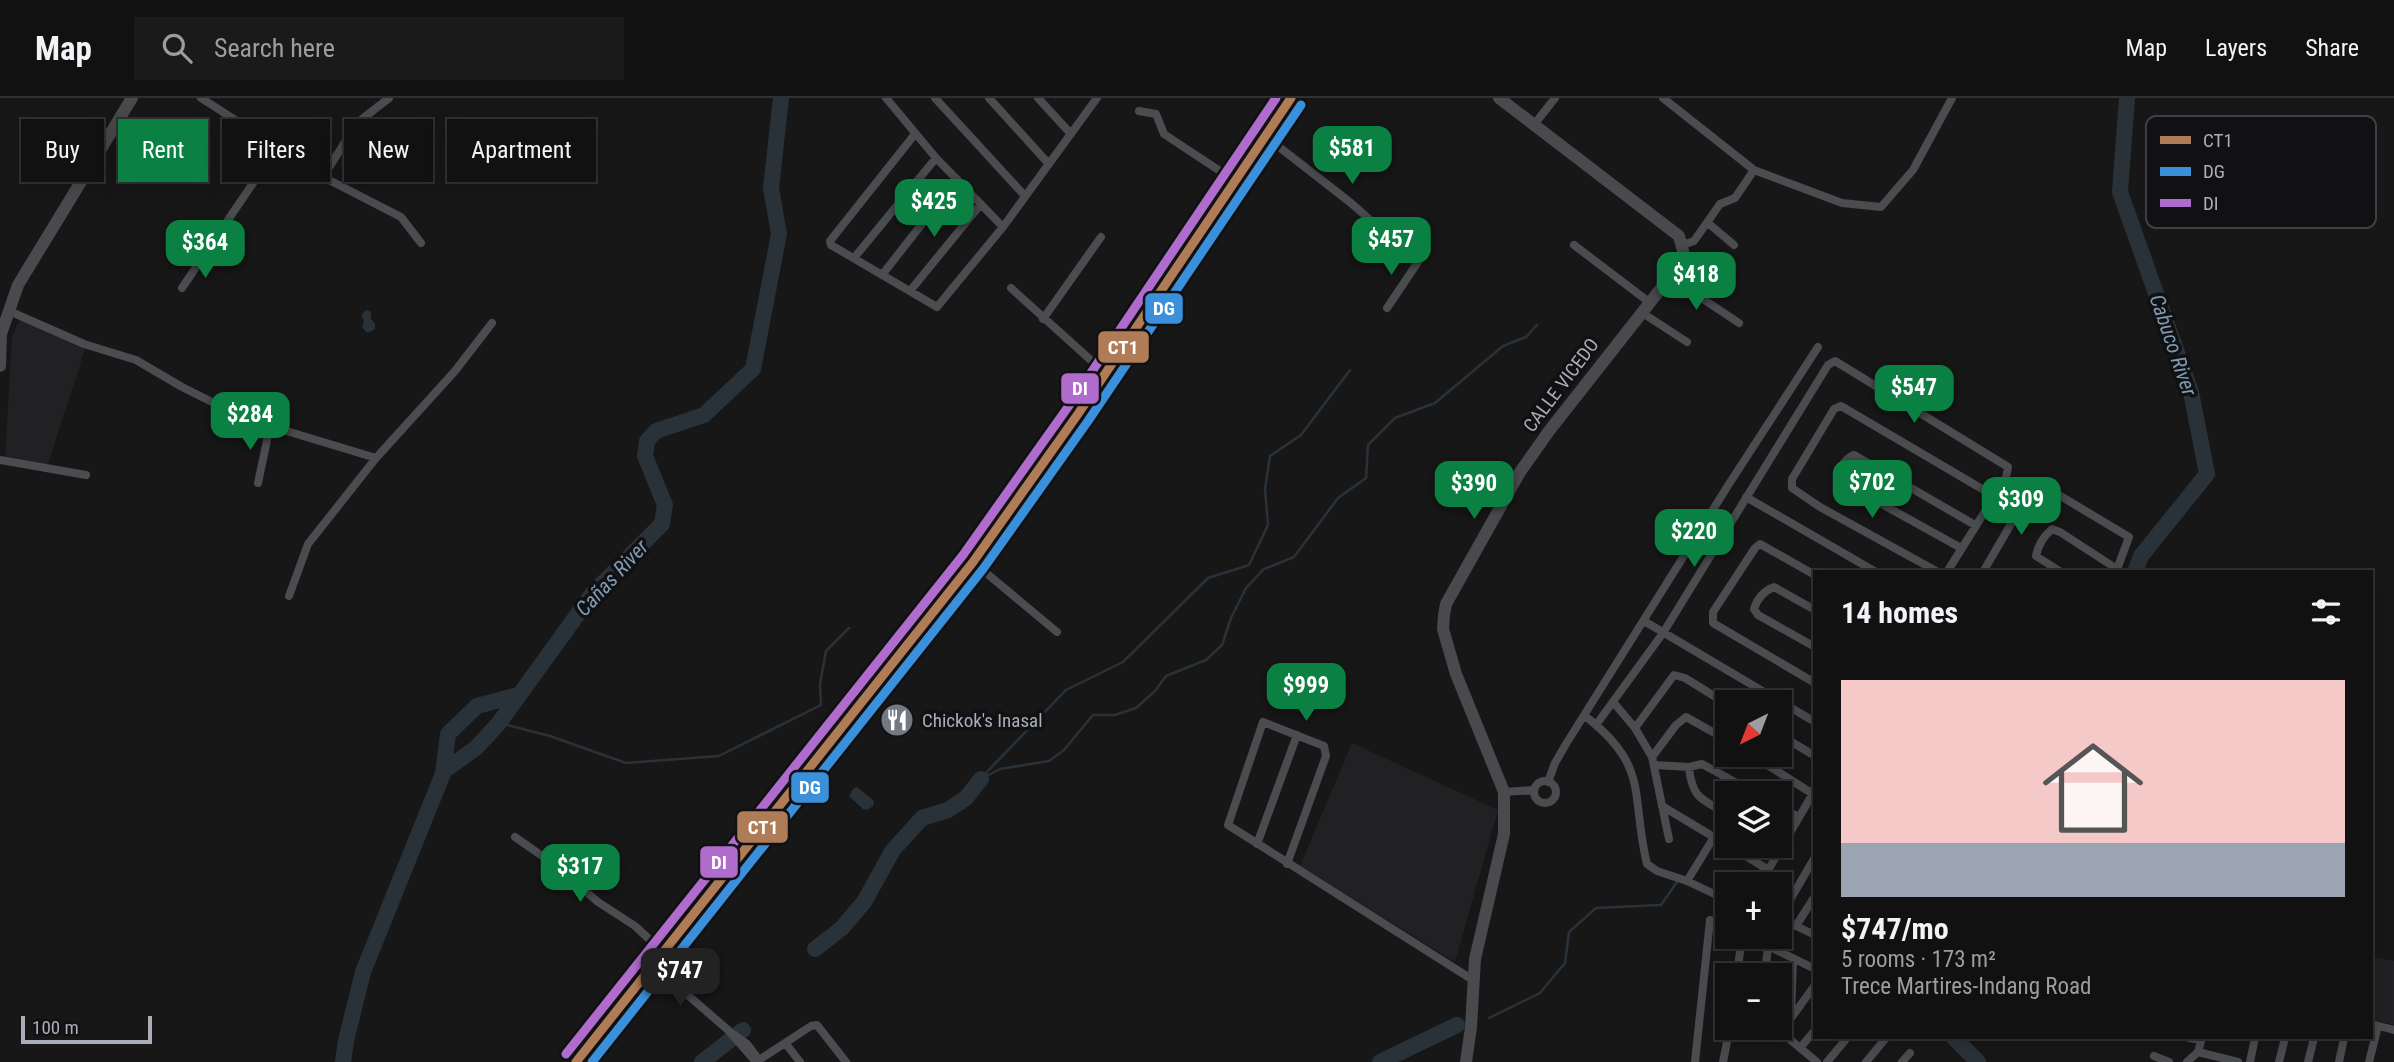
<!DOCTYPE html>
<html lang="en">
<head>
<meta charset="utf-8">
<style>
  :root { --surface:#111; --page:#1a1a1a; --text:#f1f3f6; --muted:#9c9d9f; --line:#303131; --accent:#0b8043 }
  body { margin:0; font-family:"Roboto Condensed",sans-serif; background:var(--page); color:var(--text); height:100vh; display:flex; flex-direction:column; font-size:26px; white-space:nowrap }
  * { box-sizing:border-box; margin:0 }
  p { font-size:23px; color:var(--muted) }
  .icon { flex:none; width:38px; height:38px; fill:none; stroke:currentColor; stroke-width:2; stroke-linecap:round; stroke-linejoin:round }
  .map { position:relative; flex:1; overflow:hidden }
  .sheet { position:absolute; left:1813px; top:472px; width:560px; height:469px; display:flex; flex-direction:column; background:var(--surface); border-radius:0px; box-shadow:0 4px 18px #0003,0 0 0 2px var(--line) }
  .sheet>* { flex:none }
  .hud { position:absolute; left:21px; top:21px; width:665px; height:63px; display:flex; gap:14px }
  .needle { width:46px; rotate:222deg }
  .tools { position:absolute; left:1715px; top:592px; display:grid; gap:14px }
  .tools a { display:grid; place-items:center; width:77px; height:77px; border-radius:0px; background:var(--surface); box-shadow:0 4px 18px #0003,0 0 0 2px var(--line); font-size:35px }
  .scale { position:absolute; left:21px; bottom:18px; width:131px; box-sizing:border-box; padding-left:7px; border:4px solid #a8adb8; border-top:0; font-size:19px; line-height:24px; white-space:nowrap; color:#a8adb8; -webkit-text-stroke:5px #111113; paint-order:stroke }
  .price { position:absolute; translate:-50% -60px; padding:0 16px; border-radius:14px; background:var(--accent); color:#fff; font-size:23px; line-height:46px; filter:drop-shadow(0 2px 4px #0008) }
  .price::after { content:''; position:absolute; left:50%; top:42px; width:21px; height:16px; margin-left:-10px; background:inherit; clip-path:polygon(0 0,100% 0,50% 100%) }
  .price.current { background:#222; color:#fff }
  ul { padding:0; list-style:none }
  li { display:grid; align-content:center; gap:14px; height:371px; padding:0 28px }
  li span { display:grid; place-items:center; height:217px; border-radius:0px; color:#555 }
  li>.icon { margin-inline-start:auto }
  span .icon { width:126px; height:126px; fill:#fffc; stroke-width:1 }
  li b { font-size:30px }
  h2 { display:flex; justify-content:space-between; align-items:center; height:84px; padding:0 28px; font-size:30px }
  .tag { padding:0 24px; border-radius:0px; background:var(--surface); box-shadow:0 4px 18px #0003,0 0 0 2px var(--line); font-size:24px; line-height:63px }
  .tag.current { background:var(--accent); color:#fff }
  header { display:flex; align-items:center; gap:42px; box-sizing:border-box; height:98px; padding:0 35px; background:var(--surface); border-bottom:2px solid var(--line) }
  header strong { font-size:33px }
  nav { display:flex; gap:38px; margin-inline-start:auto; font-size:24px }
  .search { width:490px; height:63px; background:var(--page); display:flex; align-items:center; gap:18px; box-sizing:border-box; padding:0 24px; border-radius:0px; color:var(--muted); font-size:26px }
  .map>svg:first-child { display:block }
  .built { fill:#212123 }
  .water { fill:#2a3239 }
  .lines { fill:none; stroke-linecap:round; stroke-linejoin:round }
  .stream { stroke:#2a3239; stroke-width:2.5 }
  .river { stroke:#2a3239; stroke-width:16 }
  .street { stroke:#4b4c50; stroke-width:8 }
  .secondary { stroke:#4a4a4e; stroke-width:12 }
  .primary { stroke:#4d4f52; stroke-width:12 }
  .bus-1-casing { stroke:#111113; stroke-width:14 }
  .bus-2-casing { stroke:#111113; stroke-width:14 }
  .bus-3-casing { stroke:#111113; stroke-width:14 }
  .bus-1 { stroke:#b07c57; stroke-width:9 }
  .bus-2 { stroke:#3a90db; stroke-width:9 }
  .bus-3 { stroke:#b06ccc; stroke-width:9 }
  .labels { text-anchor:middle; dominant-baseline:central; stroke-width:7; stroke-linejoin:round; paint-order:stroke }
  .street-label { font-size:19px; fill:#a8adb8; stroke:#111113 }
  .poi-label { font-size:19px; fill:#a8adb8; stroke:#111113; text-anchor:start }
  .water-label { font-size:21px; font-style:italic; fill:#7f9bb3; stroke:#111113 }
  .key { fill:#111113; stroke:#3e4045; stroke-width:2 }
  .key-label { font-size:19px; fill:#a8adb8 }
  .line-badge { stroke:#111113; stroke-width:2.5 }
  .badge-label { font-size:19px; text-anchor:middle; font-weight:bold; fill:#fff }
</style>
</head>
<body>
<header>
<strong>Map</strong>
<div class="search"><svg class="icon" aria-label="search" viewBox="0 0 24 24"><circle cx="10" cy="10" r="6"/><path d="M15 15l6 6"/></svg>Search here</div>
<nav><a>Map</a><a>Layers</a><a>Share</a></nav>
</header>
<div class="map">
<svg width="2394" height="964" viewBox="0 0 2394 964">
  <rect width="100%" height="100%" fill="#171717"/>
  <!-- built -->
  <path class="built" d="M20 221 85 251 47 369 5 361 12 238Z
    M1352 645 1498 712 1455 864 1300 768Z
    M2371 858 2394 863V927L2371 921Z"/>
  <!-- water -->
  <path class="water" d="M366 212 371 214V221L375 226V231L370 234H366L362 228 364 223 361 217Z
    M857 689 874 703 873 708 867 712 863 711 849 698 853 691Z"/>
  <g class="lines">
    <!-- stream -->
    <path class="stream" d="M499 625 550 638 626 665 719 658 821 607 820 586 826 553 849 530
      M983 678 1066 592 1123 564 1208 480 1249 467 1268 427 1265 391 1270 358 1301 337 1350 272
      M981 681 1000 671 1049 663 1064 652 1093 617H1115L1136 610 1155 593 1166 578 1206 562 1222 547 1231 520 1246 490 1264 471 1294 459 1338 400 1366 380 1368 347 1395 320 1435 305 1503 248 1526 239 1537 227
      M1489 920 1540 895 1565 865 1569 834 1596 810 1661 807 1677 784"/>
    <!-- river -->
    <path class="river" d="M2127 0 2120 94 2191 294 2207 376 2141 458 2135 474
      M443 676 448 636 477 608 518 597
      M815 851 842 830 864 804 893 752 922 720 948 712 966 700 981 681
      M1954 940 1978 964
      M343 964 346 943 363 874 444 673 476 650 499 625 593 495 662 426 665 407 645 358 647 343 656 333 704 317 753 271 779 136 771 90 781 0
      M702 964 743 932
      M1380 964 1457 927"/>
    <!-- street -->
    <path class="street" d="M201 0 327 81 401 119 421 145
      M886 0 936 60 1003 129
      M935 0 1025 98
      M989 0 1048 65
      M1038 0 1071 36
      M1663 0 1754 72 1735 100 1720 106 1694 143 1682 147
      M1139 13 1156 16 1164 36 1235 83
      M1533 28 1555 0
      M915 36 830 143 831 147 937 209 1003 129 1097 0
      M1265 38 1351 105 1418 164 1387 210
      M1754 72 1842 105 1881 109 1913 72 1952 0
      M323 79 357 25 389 0
      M1708 125 1734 147
      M1574 147 1649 204
      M854 160 936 60
      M882 177 957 81
      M1670 179 1739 225
      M182 190 278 48
      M1011 190 1105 275
      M910 193 981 106
      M9 213 84 246 136 262 182 289 226 311 270 328 376 360 455 273 492 225
      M1641 214 1687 244
      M1043 221 1101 139
      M0 362 86 377
      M258 385 270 328
      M1746 399 1876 474
      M1961 450 1842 384 1838 379C1840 369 1845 361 1854 357L1975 427
      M973 464 1057 534
      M1938 474 1820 409 1792 390V381L1834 311 1841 308 1994 398
      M1983 474 2029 395 2037 387 2047 390 2129 439 2116 474
      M2061 474 2036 458C2038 447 2044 438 2052 431L2060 434 2117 471
      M1815 477 1760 446 1755 450 1713 514V525L1815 585
      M289 498 308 446 376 360
      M1815 512 1774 489C1764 493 1757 501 1754 511L1758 517 1815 549
      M1644 523 1815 624
      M1614 605 1635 630 1652 659 1669 741
      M1585 618C1651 669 1630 697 1647 766L1657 773 1687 783 1727 802
      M1596 627 1663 535 1828 267 1835 263 2008 369 2006 380 1947 474
      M1635 630 1674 577 1685 580 1727 606
      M1780 637 1815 658
      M1750 656 1813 696
      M1652 659 1676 627 1686 619 1727 642
      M1655 667 1689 669 1702 666 1755 695
      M1689 669C1692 701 1702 701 1727 716
      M1534 694a11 11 0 1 1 22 0a11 11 0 1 1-22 0Z
      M1548 684 1555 665 1566 646 1729 386 1818 249
      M1504 694 1534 692
      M1662 708 1727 747
      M1780 709 1799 719
      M515 739 555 767 598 804 635 828 662 853
      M1257 746 1297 637
      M1728 747 1767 771
      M1287 766 1326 658 1324 648 1263 624 1228 727 1473 882
      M1687 783 1714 739
      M1760 786 1815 692
      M1780 819 1815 759
      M1780 824 1796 828 1815 837
      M1796 828 1815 798
      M1748 838 1815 871
      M652 866 728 932 756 964
      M1737 877 1742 838
      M1765 877 1768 848
      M1791 917 1793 861
      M2371 926 2394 932
      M1740 929 1781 934 1817 964
      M1781 934 1815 887
      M733 936 747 946 756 958
      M2189 940 2201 942
      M786 946 800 964
      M1800 950 1815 932
      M2198 954 2238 964
      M2154 958 2169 964
      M756 964 811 928 817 927 846 964
      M1695 964 1710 822 1727 829
      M1723 964 1730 929
      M1827 964 1847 940
      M1866 964 1886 940
      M1902 964 1910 955
      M2187 964 2198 954 2202 940
      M2250 964 2255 940
      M2279 964 2285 940
      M2308 964 2314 940
      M2339 964 2344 940
      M2369 964 2378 928"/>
    <!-- secondary -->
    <path class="secondary" d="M0 268 1 236 18 187 132 0
      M1466 964 1471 929 1475 861 1504 736V694L1456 576 1443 531 1444 517 1446 506 1520 374 1549 333 1670 179 1684 157 1679 138 1499 0"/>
    <!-- primary -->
    <path class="primary" d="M576 964 973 464 1078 316 1291 0"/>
    <defs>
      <path id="bus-1" d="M576 964 973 464 1078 316 1291 0"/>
      <path id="bus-2" d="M592 964 983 471 1088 323 1301 7"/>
      <path id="bus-3" d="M566 956 963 457 1068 309 1276 0"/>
    </defs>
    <!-- bus-1 casing -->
    <use href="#bus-1" class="bus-1-casing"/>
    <!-- bus-2 casing -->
    <use href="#bus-2" class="bus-2-casing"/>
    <!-- bus-3 casing -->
    <use href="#bus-3" class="bus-3-casing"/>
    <!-- bus-1 -->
    <use href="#bus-1" class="bus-1"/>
    <!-- bus-2 -->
    <use href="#bus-2" class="bus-2"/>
    <!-- bus-3 -->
    <use href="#bus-3" class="bus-3"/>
  </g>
  <!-- icons -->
  <defs>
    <symbol id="restaurant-disc" viewBox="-11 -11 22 22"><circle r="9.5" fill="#757880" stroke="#111113"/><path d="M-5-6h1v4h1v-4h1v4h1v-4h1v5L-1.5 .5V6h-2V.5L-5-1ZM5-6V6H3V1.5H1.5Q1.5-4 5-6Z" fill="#fff"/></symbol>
  </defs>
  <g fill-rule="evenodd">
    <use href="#restaurant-disc" x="878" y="603" width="38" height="38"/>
  </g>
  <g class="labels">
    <!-- street labels -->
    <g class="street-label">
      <text transform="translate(1561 287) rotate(-53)">CALLE VICEDO</text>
    </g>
    <!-- poi labels -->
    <g class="poi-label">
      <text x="922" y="622">Chickok's Inasal</text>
    </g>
    <!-- water labels -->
    <g class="water-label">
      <text transform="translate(2173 247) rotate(71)">Cabuco River</text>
      <text transform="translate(612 480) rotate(-47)">Cañas River</text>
    </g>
  </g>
  <!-- legend -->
  <rect x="2146" y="18" width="230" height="112" rx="10" class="key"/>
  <rect x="2160" y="38" width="31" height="8" fill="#b07c57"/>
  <rect x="2160" y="69" width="31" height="9" fill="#3a90db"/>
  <rect x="2160" y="101" width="31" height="8" fill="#b06ccc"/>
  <g class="key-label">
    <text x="2203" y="49">CT1</text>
    <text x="2203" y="80">DG</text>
    <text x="2203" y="112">DI</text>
  </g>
  <g class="line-badge">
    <rect x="1144" y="194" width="40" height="33" rx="7" fill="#3a90db"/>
    <rect x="1097" y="232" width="53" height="34" rx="7" fill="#b07c57"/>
    <rect x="1060" y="274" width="40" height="33" rx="7" fill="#b06ccc"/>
    <rect x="790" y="673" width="40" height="33" rx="7" fill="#3a90db"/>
    <rect x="736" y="712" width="53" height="34" rx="7" fill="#b07c57"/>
    <rect x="699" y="747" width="40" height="34" rx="7" fill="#b06ccc"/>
  </g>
  <g class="badge-label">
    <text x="1164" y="217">DG</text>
    <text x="1123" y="256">CT1</text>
    <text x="1080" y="297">DI</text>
    <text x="810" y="696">DG</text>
    <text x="763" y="736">CT1</text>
    <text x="719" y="771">DI</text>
  </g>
</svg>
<div class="tools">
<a><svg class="needle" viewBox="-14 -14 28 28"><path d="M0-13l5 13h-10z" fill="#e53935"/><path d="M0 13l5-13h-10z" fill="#9c9d9f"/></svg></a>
<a><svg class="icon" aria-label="layers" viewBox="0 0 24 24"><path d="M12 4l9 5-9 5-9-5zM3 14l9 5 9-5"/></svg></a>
<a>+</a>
<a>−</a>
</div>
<div class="scale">100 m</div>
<b class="price" style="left:1352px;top:88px">$581</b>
<b class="price" style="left:934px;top:141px">$425</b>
<b class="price" style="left:1391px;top:179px">$457</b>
<b class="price" style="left:205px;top:182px">$364</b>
<b class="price" style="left:1696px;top:214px">$418</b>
<b class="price" style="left:1914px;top:327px">$547</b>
<b class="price" style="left:250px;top:354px">$284</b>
<b class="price" style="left:1872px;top:422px">$702</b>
<b class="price" style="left:1474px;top:423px">$390</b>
<b class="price" style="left:2021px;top:439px">$309</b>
<b class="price" style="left:1694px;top:471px">$220</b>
<b class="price" style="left:1306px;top:625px">$999</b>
<b class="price" style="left:580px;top:806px">$317</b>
<b class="price current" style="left:680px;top:910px">$747</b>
<div class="hud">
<a class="tag">Buy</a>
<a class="tag current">Rent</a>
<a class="tag">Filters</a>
<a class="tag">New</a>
<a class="tag">Apartment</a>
</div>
<section class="sheet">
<h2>14 homes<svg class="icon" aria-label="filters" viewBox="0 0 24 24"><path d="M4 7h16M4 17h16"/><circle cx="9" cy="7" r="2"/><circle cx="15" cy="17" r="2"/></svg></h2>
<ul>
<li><span style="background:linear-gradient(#f6c9c9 75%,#9aa5b1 0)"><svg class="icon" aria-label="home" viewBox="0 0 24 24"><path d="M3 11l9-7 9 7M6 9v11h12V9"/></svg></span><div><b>$747/mo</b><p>5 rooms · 173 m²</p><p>Trece Martires-Indang Road</p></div></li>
</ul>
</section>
</div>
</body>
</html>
